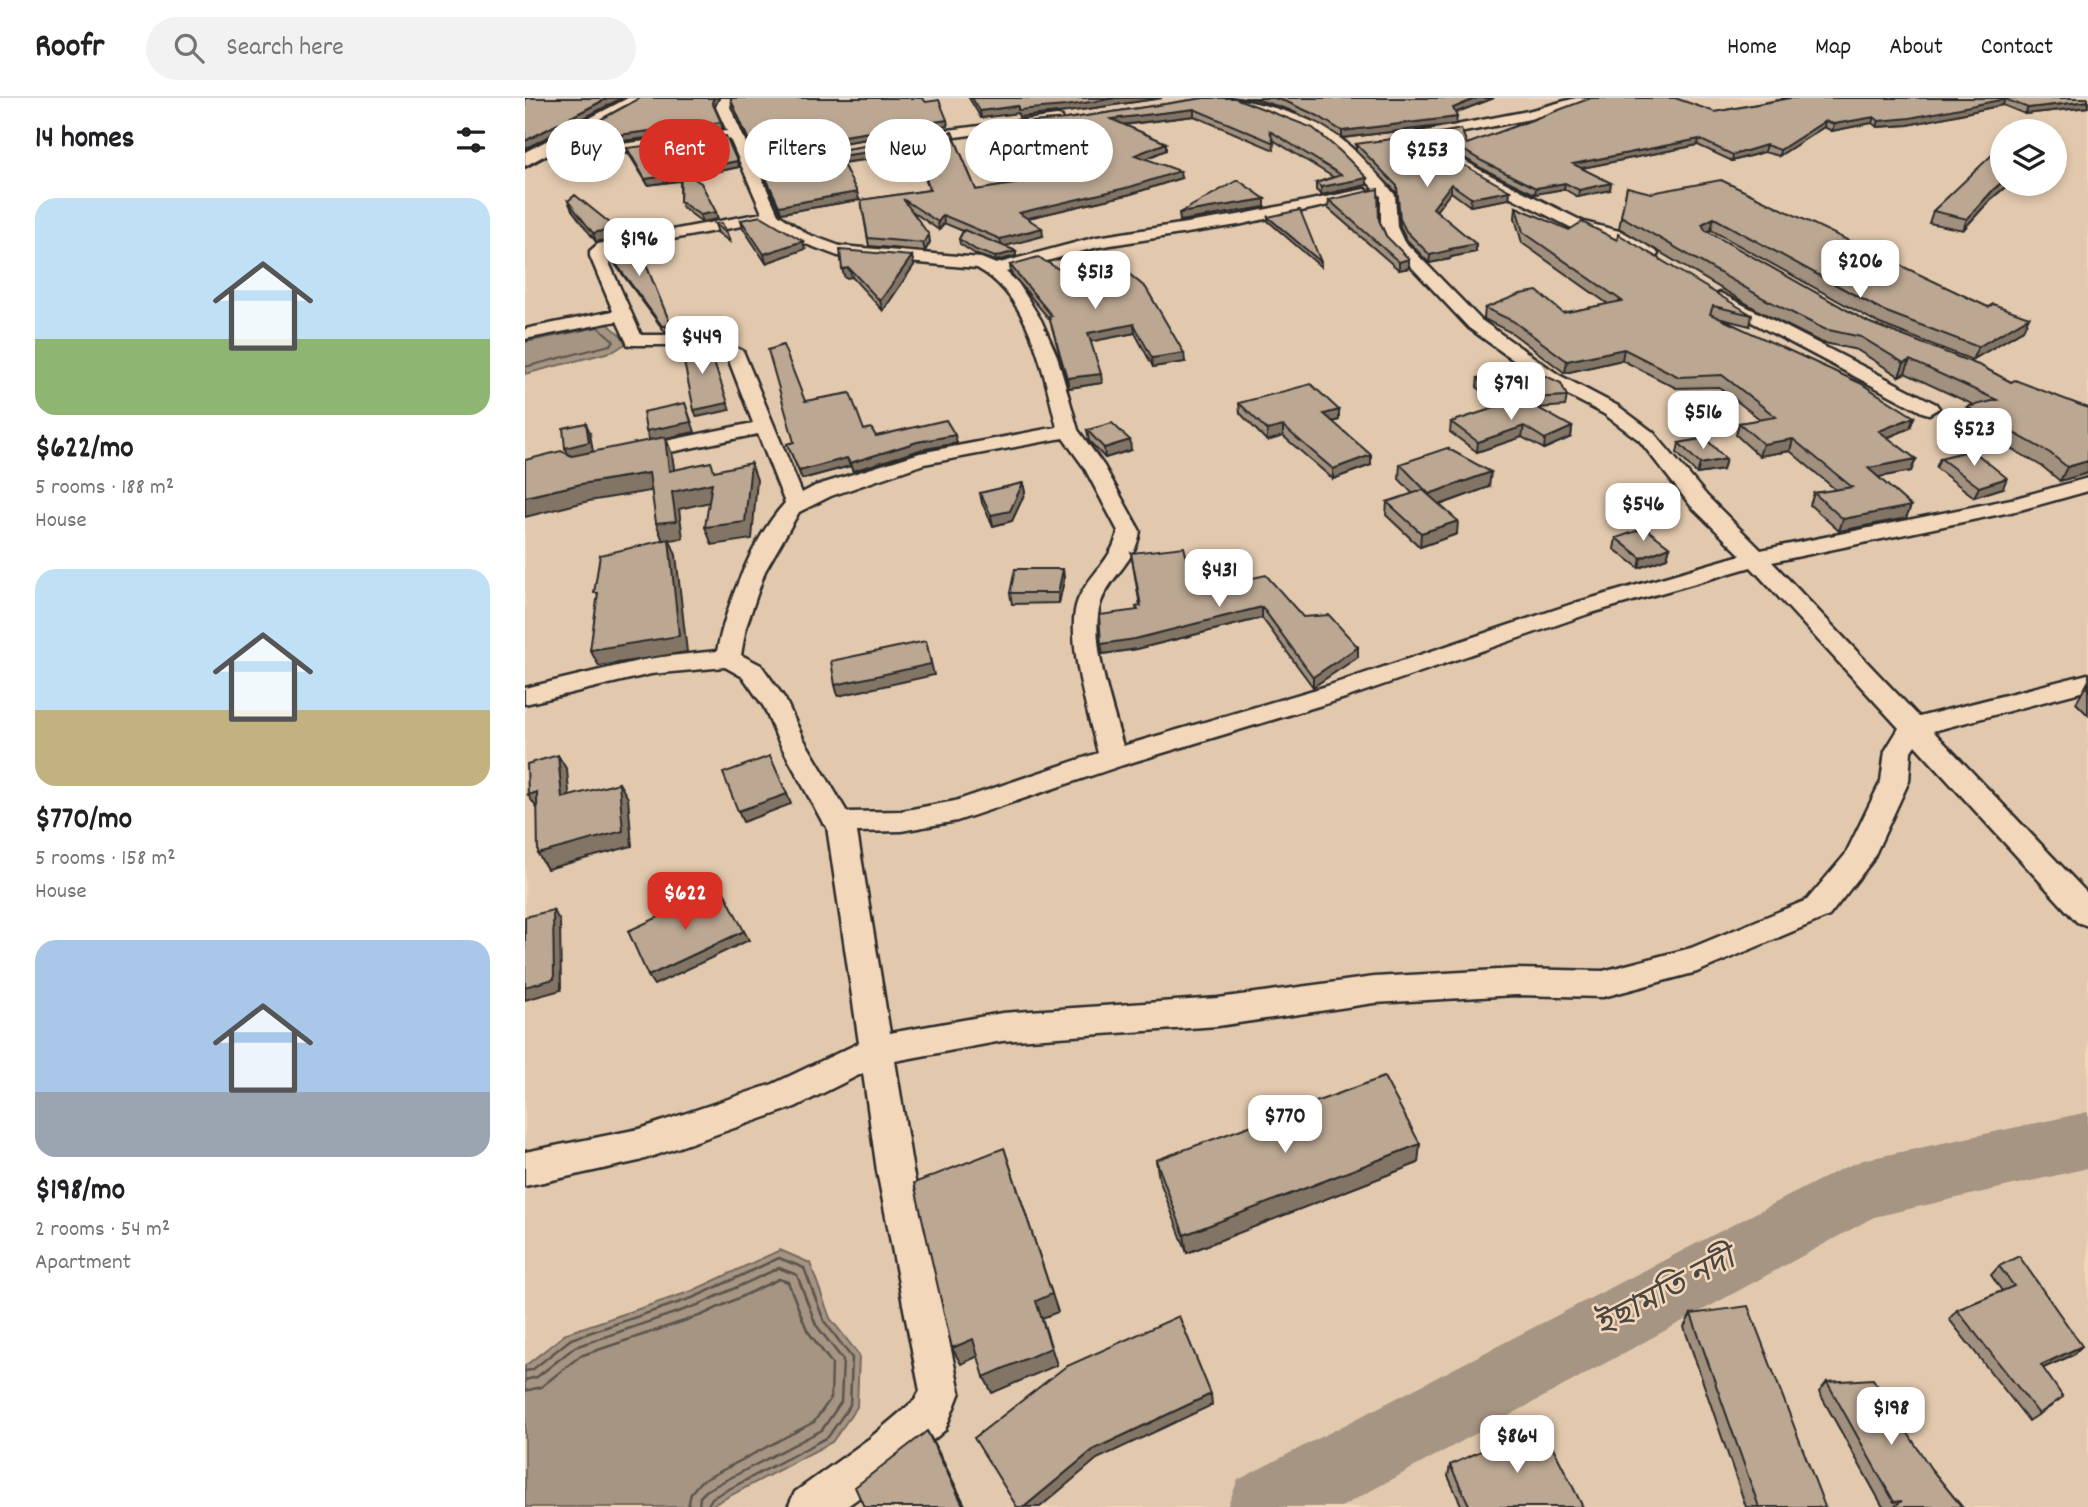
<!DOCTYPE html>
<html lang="en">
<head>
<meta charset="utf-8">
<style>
  :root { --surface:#fff; --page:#f2f2f2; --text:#202124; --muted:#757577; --line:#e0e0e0; --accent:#d93025 }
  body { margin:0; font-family:Dekko,"Noto Sans Bengali",sans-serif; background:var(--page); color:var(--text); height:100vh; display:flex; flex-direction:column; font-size:26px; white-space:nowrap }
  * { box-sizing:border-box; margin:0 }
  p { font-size:23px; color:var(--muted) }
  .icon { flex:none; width:38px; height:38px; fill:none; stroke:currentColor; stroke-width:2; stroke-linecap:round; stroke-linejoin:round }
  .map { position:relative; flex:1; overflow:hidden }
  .details { display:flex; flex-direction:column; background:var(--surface); width:525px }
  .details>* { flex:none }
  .hud { position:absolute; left:21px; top:21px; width:665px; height:63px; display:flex; gap:14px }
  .fabs { position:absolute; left:1465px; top:21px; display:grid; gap:14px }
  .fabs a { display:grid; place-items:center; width:77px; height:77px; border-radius:50%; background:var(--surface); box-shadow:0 4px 10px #0003; font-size:35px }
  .price { position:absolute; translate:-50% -60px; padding:0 16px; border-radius:14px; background:#fff; color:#222; font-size:23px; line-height:46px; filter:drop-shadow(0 2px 4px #0008) }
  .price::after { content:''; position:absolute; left:50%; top:42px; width:21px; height:16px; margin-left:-10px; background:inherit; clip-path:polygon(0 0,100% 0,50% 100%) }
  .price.current { background:var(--accent); color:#fff }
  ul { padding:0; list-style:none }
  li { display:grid; align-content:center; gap:14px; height:371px; padding:0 35px }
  li span { display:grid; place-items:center; height:217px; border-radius:21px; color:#555 }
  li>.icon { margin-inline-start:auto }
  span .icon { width:126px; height:126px; fill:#fffc; stroke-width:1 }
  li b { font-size:30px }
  h2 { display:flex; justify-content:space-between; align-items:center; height:84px; padding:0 35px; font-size:30px }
  .tag { padding:0 24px; border-radius:32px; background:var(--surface); box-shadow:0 4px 10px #0003; font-size:24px; line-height:63px }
  .tag.current { background:var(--accent); color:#fff }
  header { display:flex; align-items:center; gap:42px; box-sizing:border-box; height:98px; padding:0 35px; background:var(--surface); border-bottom:2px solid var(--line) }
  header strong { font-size:33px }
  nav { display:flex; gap:38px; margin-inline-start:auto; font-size:24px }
  .search { width:490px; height:63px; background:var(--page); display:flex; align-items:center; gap:18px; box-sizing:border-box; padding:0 24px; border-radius:38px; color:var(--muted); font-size:26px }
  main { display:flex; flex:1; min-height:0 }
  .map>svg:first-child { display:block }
  .built { fill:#e2c9ae; fill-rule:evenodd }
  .water { fill:#a69583; stroke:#756b60; stroke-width:2 }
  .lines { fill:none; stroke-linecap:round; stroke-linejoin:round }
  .shore-far1 { stroke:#5c554e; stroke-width:2 }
  .shore { stroke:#5c554e; stroke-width:2.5 }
  .river { fill:#a69583; fill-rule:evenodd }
  .street-casing { stroke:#2b2b2b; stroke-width:5 }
  .highway-casing { stroke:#2b2b2b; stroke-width:6 }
  .street { fill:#f3d7ba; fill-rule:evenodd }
  .highway { fill:#f3d7ba; fill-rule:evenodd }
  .wall { fill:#a1907e; stroke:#2b2b2b; stroke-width:2 }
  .shaded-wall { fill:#837566; stroke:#2b2b2b; stroke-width:2 }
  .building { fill:#bba792; stroke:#2b2b2b; stroke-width:2 }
  .labels { text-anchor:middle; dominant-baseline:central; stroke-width:5; stroke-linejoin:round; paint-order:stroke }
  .near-water-label { font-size:33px; font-style:italic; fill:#4a4641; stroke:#f3d7ba }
</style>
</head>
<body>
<header>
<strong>Roofr</strong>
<div class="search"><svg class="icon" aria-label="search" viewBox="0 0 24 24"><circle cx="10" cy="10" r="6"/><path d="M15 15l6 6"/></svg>Search here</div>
<nav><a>Home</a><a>Map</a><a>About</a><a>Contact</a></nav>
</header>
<main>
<section class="details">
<h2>14 homes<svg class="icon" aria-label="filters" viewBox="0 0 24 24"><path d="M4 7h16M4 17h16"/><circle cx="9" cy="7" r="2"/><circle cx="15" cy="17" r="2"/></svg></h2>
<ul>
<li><span style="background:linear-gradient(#bfe0f5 65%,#8fb573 0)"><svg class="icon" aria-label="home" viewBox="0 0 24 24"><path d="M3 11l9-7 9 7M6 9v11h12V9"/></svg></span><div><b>$622/mo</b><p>5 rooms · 188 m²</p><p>House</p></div></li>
<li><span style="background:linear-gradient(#bfe0f5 65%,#c2b280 0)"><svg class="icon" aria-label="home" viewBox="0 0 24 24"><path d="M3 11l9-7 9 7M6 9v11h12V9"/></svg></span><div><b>$770/mo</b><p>5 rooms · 158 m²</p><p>House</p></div></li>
<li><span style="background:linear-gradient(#a9c7e8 70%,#9aa5b1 0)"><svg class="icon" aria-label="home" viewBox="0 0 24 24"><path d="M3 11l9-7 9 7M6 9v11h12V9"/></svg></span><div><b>$198/mo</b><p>2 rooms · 54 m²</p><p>Apartment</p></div></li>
</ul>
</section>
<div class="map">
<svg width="1563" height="1409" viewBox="0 0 1563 1409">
  <rect width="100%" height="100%" fill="#f3d7ba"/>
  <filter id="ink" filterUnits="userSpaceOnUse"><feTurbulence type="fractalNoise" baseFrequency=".0143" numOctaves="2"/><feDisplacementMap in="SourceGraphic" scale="14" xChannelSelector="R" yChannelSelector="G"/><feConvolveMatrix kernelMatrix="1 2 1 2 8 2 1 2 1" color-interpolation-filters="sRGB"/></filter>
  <g filter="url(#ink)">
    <!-- built -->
    <path class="built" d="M0 0H1563V1409H0ZM1477 33H1530V86H1477Z"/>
    <!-- water -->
    <path class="water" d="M81 224 103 244 89 253 0 276V237Z
      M255 1152 285 1165 305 1220 334 1257 332 1309 307 1344 184 1409H0V1268L42 1235 167 1193Z"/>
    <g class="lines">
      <!-- shore-far1 -->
      <path class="shore-far1" d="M0 244 73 229 89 243 85 247 0 269"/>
      <!-- shore -->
      <path class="shore" d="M0 1273 7 1272 46 1241 170 1199 254 1160 279 1170 299 1223 327 1260 325 1307 303 1339 187 1400 182 1409
        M0 1282 12 1279 50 1249 173 1207 254 1170 272 1177 291 1227 318 1262 316 1304 297 1332 182 1392 175 1399 174 1409
        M0 1293 16 1289 55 1258 177 1217 254 1181 263 1184 282 1232 307 1266 306 1300 289 1324 175 1384 166 1395 163 1409"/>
      <!-- river -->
      <path class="river" d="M1563 1014V1070L1349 1119 816 1409H702L713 1382 1316 1071 1338 1062Z"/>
      <defs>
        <path id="street" d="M195 0H207L205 9 253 116 282 136 315 148 456 160 471 166 572 139 713 117 840 91 847 95 840 99 713 127 573 149 481 174 493 185 516 222 532 258 553 332 579 368 615 433C611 463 586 477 576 504 563 541 588 610 598 648L802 588 1050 505 1216 457 1166 408 1114 342 1079 316 1020 285 944 230 863 144 856 129V98L817 58 789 35 700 0C722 0 779 18 799 29 822 42 854 76 870 97L872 129 878 142 956 222 1034 277 1093 308 1128 334 1182 398 1236 452 1491 400 1563 380V393L1495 412 1247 464 1394 619 1563 576V592L1408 633 1563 796V828L1552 824 1390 647 1386 653 1384 683 1347 763 1304 818 1172 874 1078 899 991 897 849 905 693 928 477 943 370 963 388 1073 435 1294 420 1332 375 1370 321 1409H263L270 1394 345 1340 390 1302 395 1293 352 1073 338 975 270 1009 114 1063 0 1088V1054L114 1031 248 986 334 945 302 729 298 725 252 640 239 609 218 579 200 569 126 576 0 606V590L126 560 192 553C202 505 227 441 260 405L233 336 107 362 100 360 97 356 100 352 107 350 228 325 203 260 179 247H103L92 223 0 241V231L88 213 65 158V153L73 146 237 115 205 41 88 55 14 58 9 57V51L88 47 202 33 191 9ZM243 123 270 142 313 158 452 170C506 199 518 275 532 329L395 355 290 388 277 395 218 253 182 237H116L81 158 84 153ZM538 340 559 369 593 433C588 462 564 476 553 502 539 536 564 619 573 655L430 703 376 713 322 714 278 640 260 601 236 567 216 557 221 529 240 473 274 414 306 398 399 366ZM1226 469 1374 630 1360 653 1356 683 1320 757 1282 802 1166 850 1078 873 991 871 849 879 693 900 477 915 365 935 332 734 376 733 432 723 598 667 820 600 1066 515Z
          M1051 0H1071L1005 21 904 41 955 72 1059 124 1098 134 1131 153 1133 156 1131 159H1119L1086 140 1047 130 945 78 883 39 890 35 1003 13Z
          M532 18 537 19V25L392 44 385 40 392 36Z
          M1195 195 1411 306 1414 310 1404 316 1397 314 1189 204 1186 200Z"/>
        <path id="highway" d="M103 0H125L0 68V54Z"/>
      </defs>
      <!-- street casing -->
      <use href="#street" class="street-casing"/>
      <!-- highway casing -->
      <use href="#highway" class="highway-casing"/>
      <!-- street -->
      <use href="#street" class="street"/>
      <!-- highway -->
      <use href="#highway" class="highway"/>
    </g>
    <!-- wall -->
    <path class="wall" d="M115 0H194L189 9 198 31 88 44 45 47 42 40Z
      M444 0H637L542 14 494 19 493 15 456 20Z
      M679 0 842 80V87L796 97 791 92V85L808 79 748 42 749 52 669 18 599 27 641 45V52L620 61 656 80 606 96 503 120 518 138 479 148 491 153V158L471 163 452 157 435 146 434 141 438 133 419 125 414 132 387 113 405 144 400 153 344 148 336 102 404 92 392 55 317 65 332 94 334 102 256 115 236 72 234 65 427 34 451 92 514 82 496 68 495 60 542 21Z
      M719 0H969L930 15 931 26 817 40 793 25 762 11 730 1Z
      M1256 0H1563V9L1500 16 1478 7 1383 27 1352 29 1347 25 1307 33 1299 29 1254 58 1239 54 1207 63 1173 47 1057 70 1085 92 1053 99 1039 91 1010 96 956 70 910 42 911 36 942 46 1190 14 1259 1Z
      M206 2 423 28 230 59Z
      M831 46 985 93 984 101 945 108 926 94 911 113 951 154 926 159 925 161 904 165 880 140 875 128 872 95 831 53Z
      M102 50 214 69 166 79 193 121 177 124 157 109 155 103V83L123 87 104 56Z
      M1476 53 1477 86H1484L1465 102 1438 132 1404 125 1408 113Z
      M1102 89 1463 209 1504 219 1498 232 1447 262 1355 226 1186 132 1183 134 1345 225 1486 284 1563 310V375L1535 383 1518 369 1437 322 1442 309 1449 307 1380 275 1374 278 1332 252 1295 244 1236 214 1094 130Z
      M804 102 854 122 861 138 884 170 874 172 803 110Z
      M43 103 94 139 71 144 47 112Z
      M991 109 1227 217 1225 228 1197 221 1389 319 1385 330 1362 340 1391 361 1386 373 1353 379 1381 420 1314 433 1285 407 1289 395 1311 392 1265 353 1234 358 1211 337 1214 325 1236 322 1194 289 1151 290 1097 262 1040 275 987 235 959 221 960 210 1038 215 1083 206 997 145 990 120Z
      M743 119 796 164V169L743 123Z
      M216 122 280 151 241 165 218 130Z
      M190 126 202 135 205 144 193 135Z
      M81 152 147 232 143 234H140L84 158Z
      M389 167 358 213 327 179 320 180 317 171Z
      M485 167 542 176 660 264 628 269 610 235 565 243 577 285 544 290 525 222 486 175Z
      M953 280 1000 285 1042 298 1040 308 1012 310 1047 329 1046 339 1019 351 997 339 952 354 925 334 926 324 970 310 969 302 952 289Z
      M280 303 351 338 432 345 395 352 328 373 325 368 277 381 262 346 269 344Z
      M714 305 814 322 808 324 846 367 808 381 758 338 742 343 715 315Z
      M562 332 606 352 580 360 564 343Z
      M1154 345 1201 361 1198 372 1172 376 1152 355Z
      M1415 360 1478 390 1449 399 1411 370Z
      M875 366 964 389 915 407 932 436 895 449 861 417 862 404 888 396 874 381Z
      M498 385 500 395 487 423 468 428 457 405 455 395Z
      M1091 440 1145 449 1142 460 1114 470 1089 451Z
      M606 455 670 493 778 519 833 549V559L788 589 737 520 612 551 578 556 612 512 611 509 615 508Z
      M538 471 539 482 534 505 487 506 485 495Z
      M1563 584V617L1551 605Z
      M631 1062 893 1065 662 1155 634 1081Z
      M1474 1168 1548 1257 1518 1270 1528 1307 1504 1323 1424 1221 1432 1212 1477 1193 1466 1177Z
      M1166 1216 1300 1409H1221L1159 1229Z
      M1302 1284 1406 1371 1437 1409H1358L1294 1294Z
      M925 1367 1058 1409H937L923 1378Z"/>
    <!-- shaded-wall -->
    <path class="shaded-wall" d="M83 0H97L0 51V43Z
      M189 0H194L189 10 187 4Z
      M591 0H637L542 14 494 19 493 15 456 20 455 13 493 8Z
      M952 0H969L927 16 928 10Z
      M1480 1 1478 7 1383 27 1352 29 1354 23Z
      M1563 3V9L1500 16 1503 10Z
      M669 11V18L587 28 586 21Z
      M932 19 931 26 817 40V33Z
      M1349 19 1347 25 1307 33 1309 26Z
      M422 22 423 28 230 59 228 52Z
      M1300 23 1299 29 1254 58 1255 52Z
      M196 24 198 31 88 44 85 38Z
      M1174 41 1173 47 1047 72 1048 66Z
      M641 45V52L611 65 610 57Z
      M1241 47 1239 54 1207 63 1208 57Z
      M390 48 392 55 316 65 314 58Z
      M212 63 214 69 160 80 158 74Z
      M655 73 656 80 606 96 495 122 494 115Z
      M156 76 158 82 123 87 120 81Z
      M842 80V87L796 97V89Z
      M1477 84V86H1484L1465 102 1438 132 1442 121 1469 91Z
      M1040 85 1039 91 1010 96 1011 90Z
      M1086 85 1085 92 1053 99 1054 92Z
      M926 86V94L907 118 908 110Z
      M985 93 984 101 945 108 946 100Z
      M332 94 334 102 256 115 254 108Z
      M740 101V109L655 123 654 115Z
      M191 114 193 121 177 124 175 117Z
      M418 117 419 125 414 132 413 124Z
      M1189 120 1186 132 1174 138 1177 126Z
      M91 130 94 139 71 144 68 135Z
      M517 130 518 138 477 149 475 141Z
      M404 137 405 144 400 153 398 145Z
      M278 143 280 151 241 165 239 156Z
      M951 146V154L926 159 925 161 904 165 905 157 925 151Z
      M491 153V158L471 163 470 159Z
      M387 158 389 167 358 213 355 203Z
      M884 161V170L874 172V164Z
      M324 170 327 179 320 180 317 171Z
      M1504 219 1498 232 1447 262 1453 249Z
      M145 225 147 232 143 234 141 228Z
      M609 226 610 235 564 244 563 235Z
      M183 248 205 312 172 319 169 312Z
      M1099 251 1097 262 1040 275 1042 263Z
      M659 255 660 264 628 269 627 260Z
      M1385 262 1380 275 1374 278 1379 265Z
      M576 276 577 285 544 290 542 280Z
      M160 305 170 334 141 340 147 356 152 390 125 343 121 333Z
      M814 312V322L799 326V316Z
      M1389 319 1385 330 1349 345 1354 333Z
      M61 325 65 335 68 354 45 360 40 350Z
      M758 328V338L742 343V332Z
      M999 328 997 339 952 354 953 344Z
      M1047 329 1046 339 1019 351 1020 341Z
      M430 337 432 345 395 352 328 373 325 365 392 344Z
      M1268 341 1265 353 1234 358 1238 346Z
      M605 342 606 352 580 360 579 350Z
      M846 357V367L808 381V371Z
      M322 360 325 368 277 381 274 373Z
      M1201 361 1198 372 1172 376 1175 366Z
      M1391 361 1386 373 1338 382 1343 370Z
      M1563 363V375L1535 383 1542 369Z
      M226 365 232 382 227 441 187 447 180 429Z
      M966 374 964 389 903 411 904 396Z
      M124 375 131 392 64 403 0 419V399L56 386Z
      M1482 380 1478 390 1449 399 1454 389Z
      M187 385 194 402 154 411 158 440 145 442 151 457 162 554 74 568 65 552 138 443 131 425 147 394Z
      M498 385 500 395 487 423 468 428 466 417Z
      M1386 408 1381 420 1314 433 1318 421Z
      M933 423 932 436 895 449 896 435Z
      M1145 449 1142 460 1114 470 1116 460Z
      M538 471 539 482 534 505 533 495Z
      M737 509V520L612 551 578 556 576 546Z
      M401 543 409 577 313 598 310 587Z
      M833 549V559L788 589V579Z
      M33 657 42 672 46 715 37 700Z
      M94 685 103 700 107 748 22 771 13 756Z
      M12 694 13 712 3 697Z
      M262 696 266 706 218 724 213 713Z
      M28 812 35 823 36 892 0 902V889Z
      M219 833 224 842 129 887 123 878Z
      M895 1046 893 1065 662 1155 659 1137Z
      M479 1050 533 1214 517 1220 532 1267 467 1295 459 1279 511 1203Z
      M448 1241 456 1257 436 1266 427 1250Z
      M1557 1248 1548 1257 1507 1275 1516 1267Z
      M686 1296 687 1307 572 1361 515 1409H499L569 1351Z
      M402 1333 409 1345 441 1409H439Z"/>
    <!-- building -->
    <path class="building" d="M0 0H83L0 43Z
      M115 0H189L187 4 196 24 85 38 42 40Z
      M206 0H397L401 4 414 2 422 22 228 52 206 2Z
      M447 0H591L541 8 493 12V8L455 13Z
      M679 0H710L788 30 815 53 842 80 796 89 791 85 816 77 745 33 749 45 669 11 586 21 641 45 610 57 655 73 605 89 494 115 517 130 475 141 418 117 413 124 378 101 404 137 398 145 343 140 336 102 405 92 390 48 314 58 332 94 254 108 234 65 427 34 451 92 521 81 495 60 493 25 542 21Z
      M749 0H952L928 10 932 19 817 33 793 18 762 4Z
      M1066 0H1150L1190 14 1265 0H1563V3L1503 10 1480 1 1385 20 1354 23 1349 19 1309 26 1300 23 1255 52 1241 47 1208 57 1174 41 1048 66 1086 85 1054 92 1040 85 1011 90 957 63 911 36 936 31 942 46Z
      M201 38 212 63 158 74 176 85 191 114 175 117 155 103 156 76 120 81 102 50Z
      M887 38 985 93 946 100 926 86 908 110 951 146 925 151 926 152 905 157 881 133 875 121 872 88 831 46Z
      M1472 52 1476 53 1477 52V84L1469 91 1442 121 1408 113Z
      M713 82 740 101 654 115Z
      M1196 82 1463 209 1468 206 1504 219 1453 249 1359 213 1189 120 1177 126 1180 132 1345 225 1456 268 1486 284 1490 282 1563 310V363L1542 369 1525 355 1442 309 1472 302 1385 262 1379 265 1336 239 1299 231 1240 201 1096 118 1102 89 1126 95Z
      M853 91 854 122 861 138 884 161 874 164 804 102Z
      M50 97 91 130 68 135 43 103Z
      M991 109 1044 132 1057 124 1092 142 1093 136 1227 217 1188 208 1185 216 1335 285 1389 319 1354 333 1391 361 1343 370 1386 408 1318 421 1289 395 1327 389 1268 341 1238 346 1214 325 1251 319 1197 277 1154 279 1099 251 1042 263 988 223 960 210 995 196 1012 193 1038 215 1097 203 998 134Z
      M775 112 796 164 743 119Z
      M236 118 278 143 239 156 216 122Z
      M197 125 202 135 190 126Z
      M439 132 491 153 470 159 451 152 434 141Z
      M106 145 115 152 145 225 141 228H137L81 152 83 149Z
      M315 152 387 158 355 203 324 170 317 171Z
      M513 159 542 176 592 166 621 190 659 255 627 260 609 226 563 235 576 276 542 280 524 219 527 218 485 167Z
      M176 243 183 248 203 305 169 312 159 264 150 247Z
      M258 247 280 303 325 295 339 332 346 330 351 338 421 322 430 337 392 344 325 365 322 360 274 373 262 346 269 344 243 252Z
      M976 270 1000 285 1021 278 1036 285 1042 298 971 302 970 295 973 294 953 280Z
      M786 286 814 312 799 316 846 357 808 371 758 328 742 332 714 305Z
      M997 301 1047 329 1020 341 999 328 953 344 926 324Z
      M160 305 166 324 121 333 118 314Z
      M61 325 64 344 40 350 38 330Z
      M587 325 605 342 579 350 562 332Z
      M140 339 144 373 186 364 189 373 226 365 220 424 180 429 187 385 147 394 151 423 131 425 124 375 56 386 0 399V362L36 353 47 358Z
      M1180 340 1201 361 1175 366 1154 345Z
      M922 350 966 374 904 396 875 366Z
      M1447 352 1482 380 1454 389 1415 360Z
      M498 385 485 413 466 417 455 395Z
      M898 392 933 423 896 435 862 404Z
      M1120 430 1145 449 1116 460 1091 440Z
      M144 441 154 538 65 552 73 495H69L75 457Z
      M659 449 670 493 741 477 778 519 804 517 833 549 788 579 737 509 610 541 576 546 574 517 613 512 611 509 616 508 606 455Z
      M490 471H538L533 495H485Z
      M401 543 406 566 310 587 306 563Z
      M33 657 37 700 94 685 98 733 13 756 12 694 3 697 2 666Z
      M245 658 262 696 213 713 198 675Z
      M197 790 219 833 123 878 103 833Z
      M28 812 29 881 0 889V819Z
      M859 979 895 1046 659 1137 631 1062Z
      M479 1050 527 1196 511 1203 526 1250 459 1279 448 1241 427 1250 389 1085Z
      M1494 1158 1557 1248 1516 1267 1538 1299 1514 1316 1432 1212 1489 1188 1474 1168Z
      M1223 1208 1300 1409H1234L1166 1216Z
      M654 1218 686 1296 569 1351 499 1409H492L449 1340 540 1269Z
      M1348 1281 1406 1371 1437 1409H1372L1371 1407 1377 1403 1369 1404 1302 1284Z
      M1016 1326 1058 1409H945L925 1367Z
      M402 1333 439 1409H339L330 1389Z"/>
  </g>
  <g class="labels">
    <!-- near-water labels -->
    <g class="near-water-label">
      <text transform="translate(1141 1197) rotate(-28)">ইছামতি নদী</text>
    </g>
  </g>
</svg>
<div class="fabs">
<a><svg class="icon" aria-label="layers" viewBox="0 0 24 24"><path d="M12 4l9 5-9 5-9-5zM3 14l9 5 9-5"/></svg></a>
</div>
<b class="price" style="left:902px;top:91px">$253</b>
<b class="price" style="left:114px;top:180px">$196</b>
<b class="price" style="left:1335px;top:202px">$206</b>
<b class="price" style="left:570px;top:213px">$513</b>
<b class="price" style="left:177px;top:278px">$449</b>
<b class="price" style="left:986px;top:324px">$791</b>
<b class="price" style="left:1178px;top:353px">$516</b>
<b class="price" style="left:1449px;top:370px">$523</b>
<b class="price" style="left:1118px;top:445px">$546</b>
<b class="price" style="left:694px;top:511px">$431</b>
<b class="price current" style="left:160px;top:834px">$622</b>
<b class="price" style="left:760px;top:1057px">$770</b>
<b class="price" style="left:1366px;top:1349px">$198</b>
<b class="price" style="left:992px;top:1377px">$864</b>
<div class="hud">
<a class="tag">Buy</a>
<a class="tag current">Rent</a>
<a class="tag">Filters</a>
<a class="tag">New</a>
<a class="tag">Apartment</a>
</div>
</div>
</main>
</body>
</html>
